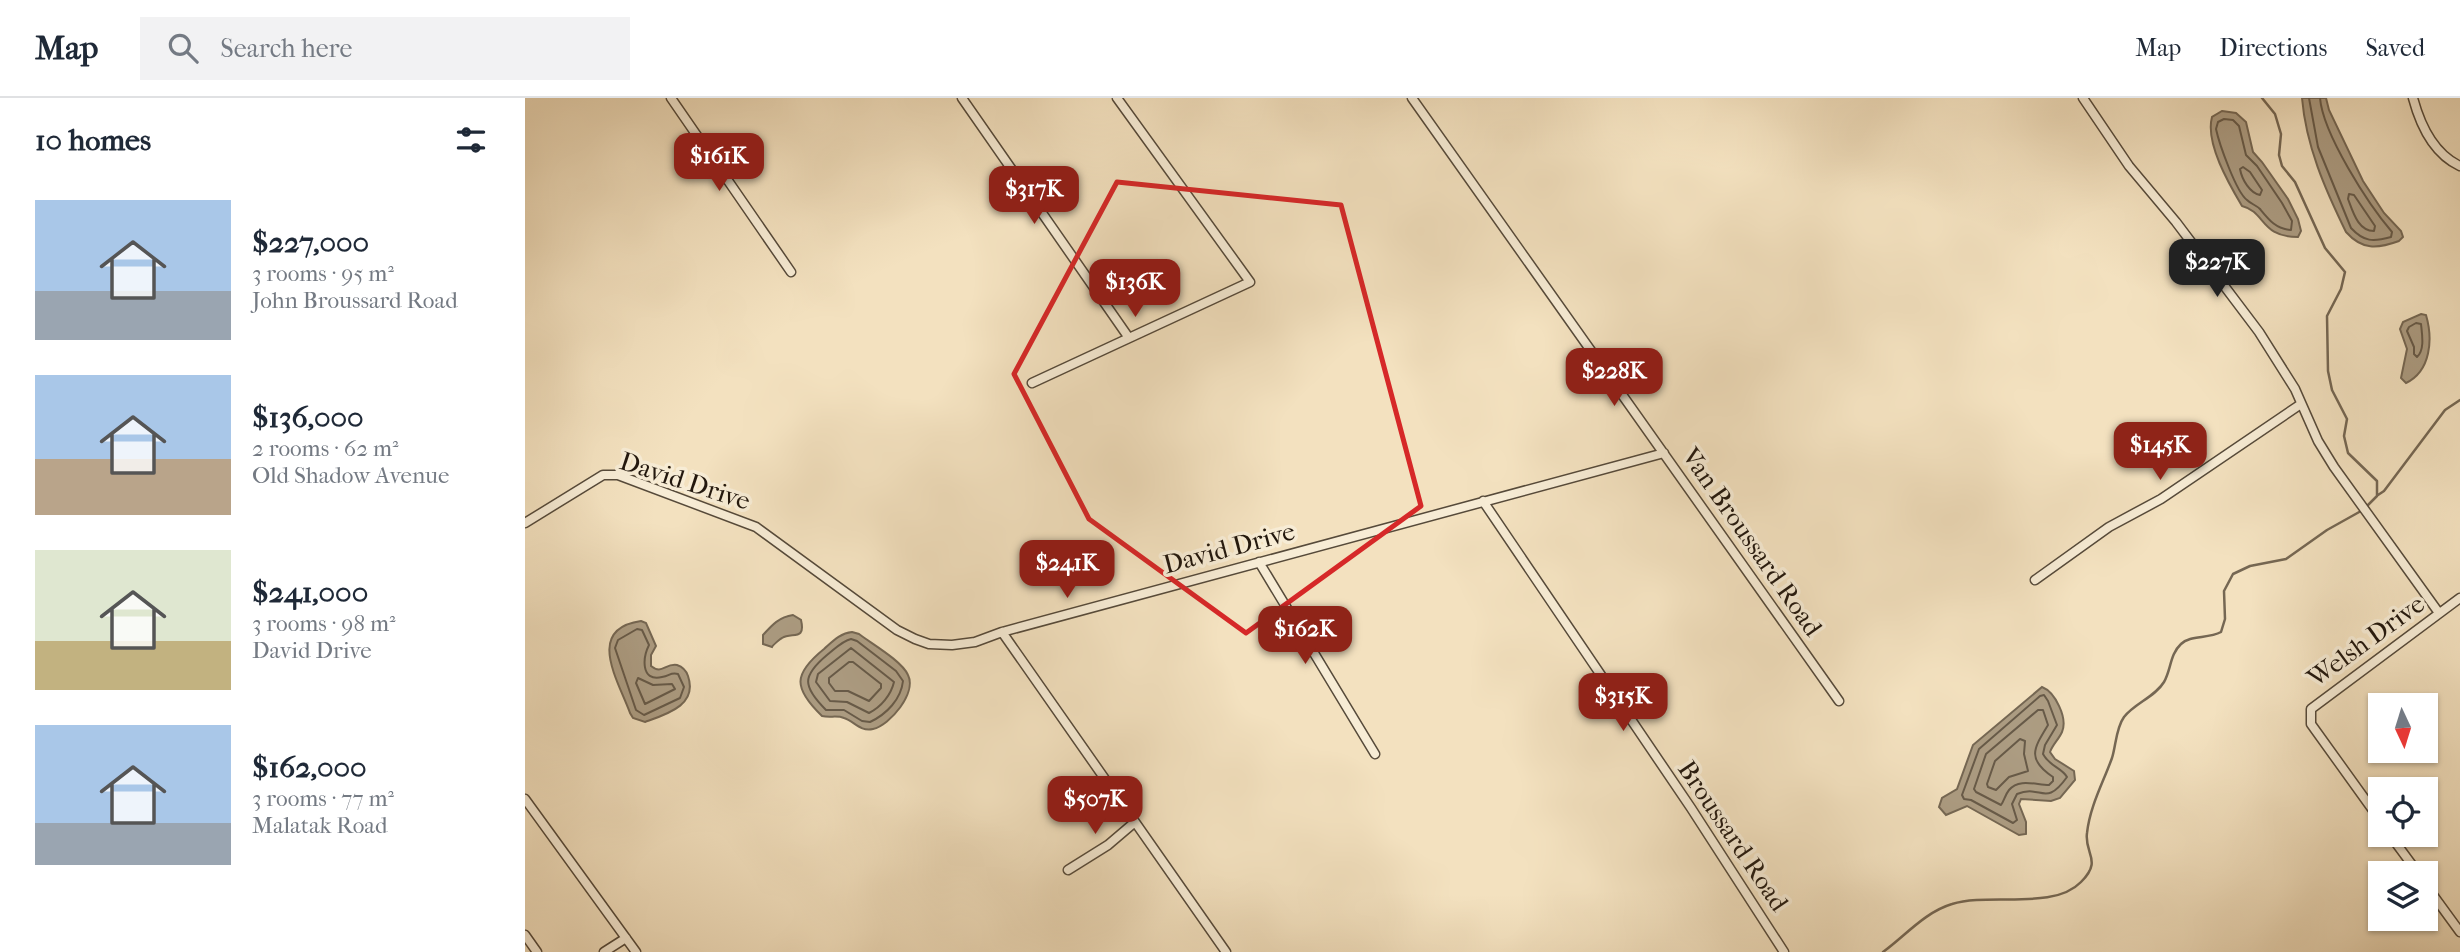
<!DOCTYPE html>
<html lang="en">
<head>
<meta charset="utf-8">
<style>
  :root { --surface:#fff; --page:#f2f2f3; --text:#1f2937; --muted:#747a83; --line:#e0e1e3; --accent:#8f2418 }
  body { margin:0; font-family:"IM FELL French Canon",serif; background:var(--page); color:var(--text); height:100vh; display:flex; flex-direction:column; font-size:26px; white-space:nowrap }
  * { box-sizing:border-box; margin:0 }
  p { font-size:23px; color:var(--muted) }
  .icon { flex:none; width:38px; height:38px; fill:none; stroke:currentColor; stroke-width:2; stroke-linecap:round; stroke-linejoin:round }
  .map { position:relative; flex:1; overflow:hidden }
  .side { display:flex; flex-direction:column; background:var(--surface); width:525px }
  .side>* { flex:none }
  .needle { width:46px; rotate:176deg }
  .tools { position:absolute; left:1843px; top:595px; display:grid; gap:14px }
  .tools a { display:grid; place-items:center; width:70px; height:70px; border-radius:0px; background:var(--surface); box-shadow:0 2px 5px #0004; font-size:35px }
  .price { position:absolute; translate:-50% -60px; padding:0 16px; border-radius:14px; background:var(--accent); color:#fff; font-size:23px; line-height:46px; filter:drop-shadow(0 2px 4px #0008) }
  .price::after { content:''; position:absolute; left:50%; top:42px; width:21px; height:16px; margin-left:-10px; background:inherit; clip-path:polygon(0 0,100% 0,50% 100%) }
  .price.selected { background:#222; color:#fff }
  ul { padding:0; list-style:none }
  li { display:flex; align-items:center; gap:21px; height:175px; padding:0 35px }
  li span { display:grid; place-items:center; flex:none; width:196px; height:140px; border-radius:0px; color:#555 }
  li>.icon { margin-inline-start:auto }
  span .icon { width:84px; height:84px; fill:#fffc; stroke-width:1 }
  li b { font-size:30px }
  h2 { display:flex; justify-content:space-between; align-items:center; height:84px; padding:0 35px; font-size:30px }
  header { display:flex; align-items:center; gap:42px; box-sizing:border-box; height:98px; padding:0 35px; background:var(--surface); border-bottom:2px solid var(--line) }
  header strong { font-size:33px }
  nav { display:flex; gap:38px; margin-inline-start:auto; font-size:24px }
  .search { width:490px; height:63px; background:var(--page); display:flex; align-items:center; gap:18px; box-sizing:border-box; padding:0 24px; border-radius:0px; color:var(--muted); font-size:26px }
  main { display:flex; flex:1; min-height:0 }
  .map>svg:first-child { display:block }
  .water { fill:#ac9c82; stroke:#756753; stroke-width:2 }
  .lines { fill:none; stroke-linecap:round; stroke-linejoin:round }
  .shore { stroke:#675a48; stroke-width:2 }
  .stream { stroke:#756753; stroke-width:2.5 }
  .minor-casing { stroke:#564a3a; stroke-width:11 }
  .minor { stroke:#f7ecd5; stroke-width:8 }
  .marked { fill:none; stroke:#d62828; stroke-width:5; stroke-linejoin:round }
  .labels { text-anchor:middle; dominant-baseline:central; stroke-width:7; stroke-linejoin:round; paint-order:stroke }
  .street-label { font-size:26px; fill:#22170d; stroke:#f7ecd5 }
</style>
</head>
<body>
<header>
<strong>Map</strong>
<div class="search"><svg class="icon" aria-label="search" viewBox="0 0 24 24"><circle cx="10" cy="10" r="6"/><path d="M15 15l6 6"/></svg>Search here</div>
<nav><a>Map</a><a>Directions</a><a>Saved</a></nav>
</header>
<main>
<section class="side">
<h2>10 homes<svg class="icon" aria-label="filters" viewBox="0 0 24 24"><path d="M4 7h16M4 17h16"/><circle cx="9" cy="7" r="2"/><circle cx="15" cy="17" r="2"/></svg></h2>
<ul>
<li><span style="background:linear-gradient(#a9c7e8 65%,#9aa5b1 0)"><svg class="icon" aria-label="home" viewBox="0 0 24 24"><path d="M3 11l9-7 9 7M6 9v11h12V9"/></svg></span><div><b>$227,000</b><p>3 rooms · 95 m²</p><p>John Broussard Road</p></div></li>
<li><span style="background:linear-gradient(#a9c7e8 60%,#b9a48a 0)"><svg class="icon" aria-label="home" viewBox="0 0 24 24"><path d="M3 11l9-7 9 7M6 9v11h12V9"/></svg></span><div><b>$136,000</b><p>2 rooms · 62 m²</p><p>Old Shadow Avenue</p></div></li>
<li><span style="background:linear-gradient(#dfe7d0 65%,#c2b280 0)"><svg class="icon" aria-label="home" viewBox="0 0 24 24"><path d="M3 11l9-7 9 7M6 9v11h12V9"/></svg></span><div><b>$241,000</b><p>3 rooms · 98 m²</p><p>David Drive</p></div></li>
<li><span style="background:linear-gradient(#a9c7e8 70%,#9aa5b1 0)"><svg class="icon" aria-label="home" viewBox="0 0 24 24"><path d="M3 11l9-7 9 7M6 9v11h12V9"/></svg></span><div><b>$162,000</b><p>3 rooms · 77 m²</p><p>Malatak Road</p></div></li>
</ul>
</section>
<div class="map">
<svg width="1935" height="854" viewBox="0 0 1935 854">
  <rect width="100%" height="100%" fill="#f3e1bf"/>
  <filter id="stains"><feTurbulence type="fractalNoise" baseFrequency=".00286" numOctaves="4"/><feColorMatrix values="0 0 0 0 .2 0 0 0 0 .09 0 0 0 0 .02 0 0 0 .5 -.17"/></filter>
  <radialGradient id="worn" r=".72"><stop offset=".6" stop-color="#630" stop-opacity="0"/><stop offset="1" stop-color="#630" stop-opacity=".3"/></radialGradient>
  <!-- water -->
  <path class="water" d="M1777 0H1801L1804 12 1838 83 1859 115 1876 133 1878 139 1874 143C1852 151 1837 152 1821 134 1800 91 1781 48 1777 0Z
    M1697 13 1711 15 1721 24 1728 54 1737 64 1763 101 1773 121 1776 133 1773 139C1735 139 1741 114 1717 108 1704 86 1680 45 1687 19Z
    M1896 216 1901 217C1908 241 1906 273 1881 285L1876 280 1882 251 1875 231 1878 224Z
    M268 517 276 522C281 543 267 534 257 540 255 541 248 547 247 549L238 546V537C247 527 254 519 268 517Z
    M116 523 121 525 131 548 126 557V568C137 577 140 565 152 567 158 569 161 572 163 578 173 607 142 616 120 624L108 620 105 615C93 582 60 531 116 523Z
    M327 534 334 536C347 546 377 563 383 577 392 595 365 627 348 631 335 634 329 623 319 620 312 617 305 620 297 618 268 590 268 576 299 551 307 544 315 535 327 534Z
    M1517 589C1530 594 1543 620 1537 634 1534 641 1528 646 1525 654L1530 661 1549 673 1550 682 1535 700 1526 703 1496 701 1494 706 1501 724V736L1494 737 1442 708 1421 717 1414 709 1417 700 1432 691 1448 647Z"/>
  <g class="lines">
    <!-- shore -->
    <path class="shore" d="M1784 0 1793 49 1826 130C1839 144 1848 144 1866 139L1867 134C1843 106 1798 36 1795 0
      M1699 21 1708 22 1714 28 1721 57 1732 68 1757 105 1767 123 1766 132C1751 131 1744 122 1735 111 1731 107 1726 106 1722 102 1711 94 1694 45 1691 31L1693 24Z
      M1718 69 1725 74 1737 92 1735 97C1725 95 1717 82 1715 71Z
      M1824 96 1829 97 1850 128 1849 133C1833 133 1828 114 1823 101Z
      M1891 225 1896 226C1897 236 1900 252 1892 259L1889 256V249L1882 233 1884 229Z
      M112 531 117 532 124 547C118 559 115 584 137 579 145 578 145 574 153 576L159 589 155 600 119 617 111 612 90 550 93 542Z
      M326 541 332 543 371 573 378 583C376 601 362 616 345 624L337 623 319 612H301C277 588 277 578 302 557 310 551 317 543 326 541Z
      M326 550 369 584C366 597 356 609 344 615L322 604 305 603 291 584 293 576Z
      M324 564H328L356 586V590L344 603 323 593H310L304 585V580Z
      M113 580 128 587 147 586 150 591 120 606 111 585Z
      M1515 598 1519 597 1523 603 1532 627 1520 647 1518 656C1524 668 1537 670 1542 679 1520 710 1517 686 1492 696L1487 706 1492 722 1488 725 1446 702 1439 701 1437 697 1454 651Z
      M1513 612H1518L1523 627C1509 650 1501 661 1528 679V683L1524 687C1511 687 1494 680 1484 692 1480 697 1479 703 1476 707L1451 694 1449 691 1461 656Z
      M1495 641 1500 643 1499 656 1503 673 1484 679 1471 692 1463 689 1462 686 1470 663Z"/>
    <!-- stream -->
    <path class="stream" d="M1737 0 1750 16 1756 36 1754 57 1757 68 1770 84 1800 150 1820 174 1816 191 1802 218 1803 273 1807 292 1822 321 1819 338 1823 355 1852 383V398L1841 409
      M1853 397 1859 393 1920 312 1935 302
      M1358 854C1380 838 1400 814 1427 806 1464 794 1528 813 1556 784 1578 762 1559 756 1562 735 1565 708 1578 685 1587 660 1591 647 1591 630 1599 619 1610 605 1630 599 1639 584 1646 572 1645 556 1656 546 1665 537 1683 541 1696 534L1700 521 1699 493 1708 476 1725 468 1761 461 1802 432 1836 413"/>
    <defs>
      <path id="minor" d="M146 0 266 174
        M437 0 604 240
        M887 0 1314 603
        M1558 0 1604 68 1651 124 1734 234 1770 291 1793 343 1809 369 1914 515
        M1888 0C1895 26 1909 56 1935 68
        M507 285 725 184 592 0
        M958 403 1166 710 1259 854
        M0 425 78 377H93L231 429 372 532 390 541 404 546 427 547 450 544 477 534 1139 355
        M734 464 850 656
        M1510 482 1584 429 1636 401 1776 306
        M477 534 701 854
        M0 701 111 854
        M1855 722 1786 626V611L1935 500
        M1865 737 1893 775
        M543 772 583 747 610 724
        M1900 786 1935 834
        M0 837 12 854
        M79 854 101 840"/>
    </defs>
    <!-- minor casing -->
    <use href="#minor" class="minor-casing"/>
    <!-- minor -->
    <use href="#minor" class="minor"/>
  </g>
  <!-- marked area -->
  <path class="marked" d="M592 84 816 107 896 408 721 535 564 421 489 276Z"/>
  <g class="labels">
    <!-- street labels -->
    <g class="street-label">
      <text transform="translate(160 383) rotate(18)">David Drive</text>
      <text transform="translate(1227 444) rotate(55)">Van Broussard Road</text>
      <text transform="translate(704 450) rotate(-15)">David Drive</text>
      <text transform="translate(1841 543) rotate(-36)">Welsh Drive</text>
      <text transform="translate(1208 738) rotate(56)">Broussard Road</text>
    </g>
  </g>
  <rect width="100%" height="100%" filter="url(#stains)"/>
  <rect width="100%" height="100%" fill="url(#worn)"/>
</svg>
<div class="tools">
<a><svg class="needle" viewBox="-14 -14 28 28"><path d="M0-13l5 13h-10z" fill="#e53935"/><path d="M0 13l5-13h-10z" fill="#747a83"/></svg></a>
<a><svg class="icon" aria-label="locate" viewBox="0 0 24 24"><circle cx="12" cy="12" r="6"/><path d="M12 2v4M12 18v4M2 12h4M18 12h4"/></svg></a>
<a><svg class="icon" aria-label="layers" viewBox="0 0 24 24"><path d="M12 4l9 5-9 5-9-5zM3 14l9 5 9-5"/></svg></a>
</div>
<b class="price" style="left:194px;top:95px">$161K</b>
<b class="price" style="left:509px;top:128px">$317K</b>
<b class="price selected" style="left:1692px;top:201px">$227K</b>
<b class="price" style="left:610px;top:221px">$136K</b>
<b class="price" style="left:1089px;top:310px">$228K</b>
<b class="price" style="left:1635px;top:384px">$145K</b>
<b class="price" style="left:542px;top:502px">$241K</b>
<b class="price" style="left:780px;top:568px">$162K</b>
<b class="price" style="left:1098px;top:635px">$315K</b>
<b class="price" style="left:570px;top:738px">$507K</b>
</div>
</main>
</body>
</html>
